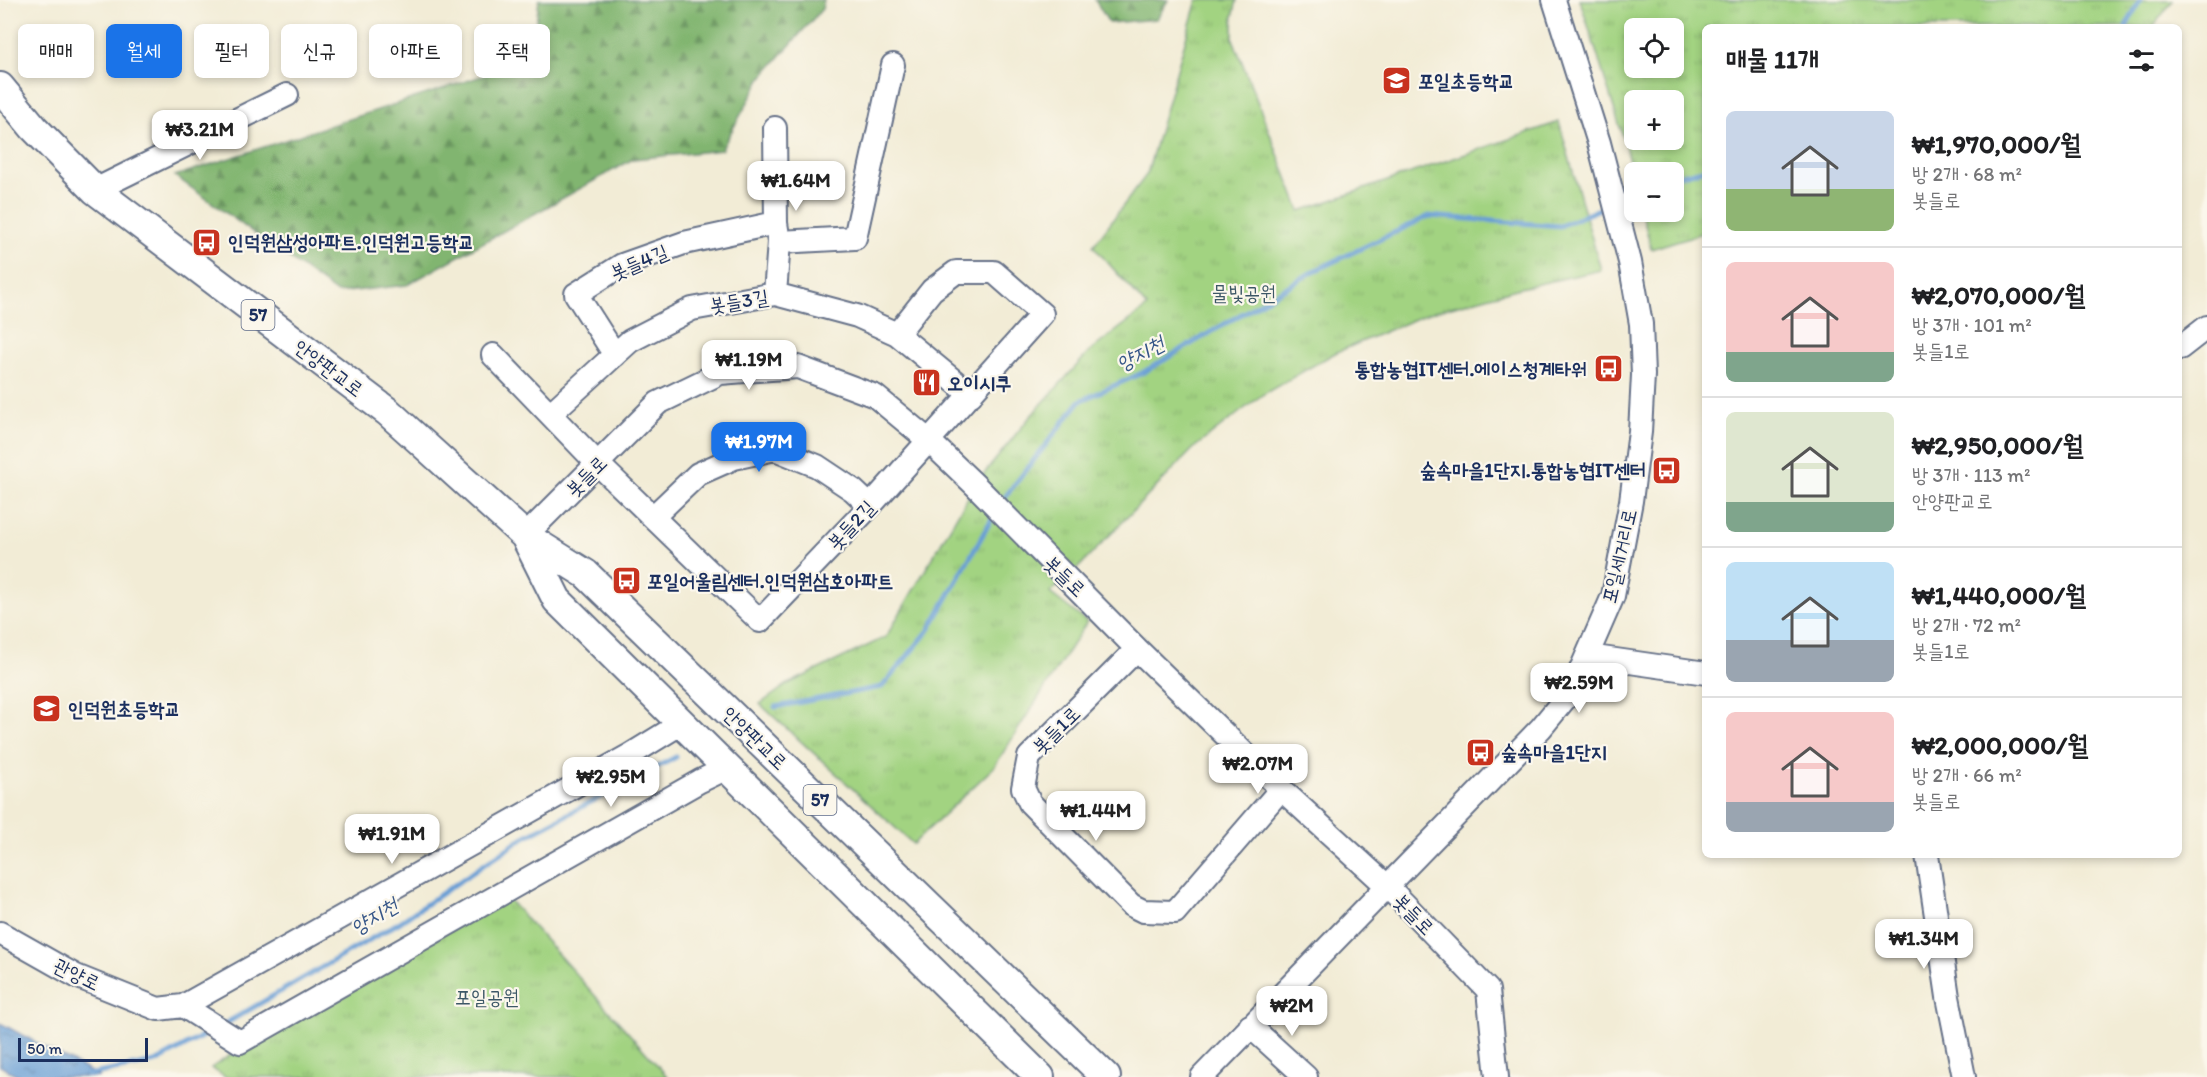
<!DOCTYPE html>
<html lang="ko">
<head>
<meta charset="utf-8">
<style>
  :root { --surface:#fff; --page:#f6f6f6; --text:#202124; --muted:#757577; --line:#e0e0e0; --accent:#1a73e8 }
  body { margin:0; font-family:Itim,"Poor Story",sans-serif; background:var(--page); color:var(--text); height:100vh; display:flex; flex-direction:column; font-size:22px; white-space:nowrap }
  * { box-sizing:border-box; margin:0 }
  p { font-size:20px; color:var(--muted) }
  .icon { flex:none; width:33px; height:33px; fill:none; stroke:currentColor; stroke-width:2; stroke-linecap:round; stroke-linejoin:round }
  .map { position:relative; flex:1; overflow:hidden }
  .drawer { position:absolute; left:1702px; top:24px; width:480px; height:834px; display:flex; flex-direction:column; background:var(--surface); border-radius:9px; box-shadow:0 3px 9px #0003 }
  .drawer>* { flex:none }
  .guide { position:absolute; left:18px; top:24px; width:570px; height:54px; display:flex; gap:12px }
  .tools { position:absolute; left:1624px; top:18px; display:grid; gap:12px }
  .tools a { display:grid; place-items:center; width:60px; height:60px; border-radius:9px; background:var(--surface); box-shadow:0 3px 9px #0003; font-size:30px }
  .scale { position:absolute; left:18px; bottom:15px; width:130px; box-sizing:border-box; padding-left:6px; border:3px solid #1b2f5e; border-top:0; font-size:16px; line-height:21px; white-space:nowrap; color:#1b2f5e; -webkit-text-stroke:4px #fbf7ec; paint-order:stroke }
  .price { position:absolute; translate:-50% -51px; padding:0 14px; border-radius:12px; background:#fff; color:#222; font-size:20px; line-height:39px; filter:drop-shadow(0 2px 3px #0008) }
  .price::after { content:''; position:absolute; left:50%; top:36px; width:18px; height:14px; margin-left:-9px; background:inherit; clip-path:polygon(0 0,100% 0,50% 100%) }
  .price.selected { background:var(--accent); color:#fff }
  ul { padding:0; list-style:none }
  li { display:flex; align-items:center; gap:18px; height:150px; padding:0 24px }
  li+li { border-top:2px solid var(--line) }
  li span { display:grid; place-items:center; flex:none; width:168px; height:120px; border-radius:9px; color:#555 }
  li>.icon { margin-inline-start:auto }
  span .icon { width:72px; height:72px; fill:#fffc; stroke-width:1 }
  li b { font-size:26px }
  h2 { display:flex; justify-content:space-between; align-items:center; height:72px; padding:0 24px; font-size:26px }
  .tag { padding:0 21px; border-radius:9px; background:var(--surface); box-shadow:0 3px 9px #0003; font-size:21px; line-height:54px }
  .tag.selected { background:var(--accent); color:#fff }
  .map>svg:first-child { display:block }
  .forest { fill:url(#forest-firs); stroke:#4e7266; stroke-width:1.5 }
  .park { fill:url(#park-tufts); stroke:#5e8170; stroke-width:1.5; fill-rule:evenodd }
  .water { fill:url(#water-ripples); stroke:#41669a; stroke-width:1.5 }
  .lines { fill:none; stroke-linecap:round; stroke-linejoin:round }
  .stream { stroke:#679ed5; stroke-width:5 }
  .minor-casing { stroke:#667188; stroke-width:26 }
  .major-casing { stroke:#667188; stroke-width:32 }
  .minor { stroke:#fff; stroke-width:22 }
  .major { stroke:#fff; stroke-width:28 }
  .labels { text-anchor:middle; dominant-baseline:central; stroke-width:4.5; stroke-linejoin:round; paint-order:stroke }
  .shield { fill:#fbf7ec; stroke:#5e6b89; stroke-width:1.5 }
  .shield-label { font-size:18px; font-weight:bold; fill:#1b2f5e }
  .poi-label { font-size:20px; font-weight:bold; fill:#1b2f5e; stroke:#fbf7ec; text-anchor:start }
  .street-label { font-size:20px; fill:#1b2f5e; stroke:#fbf7ec }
  .park-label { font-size:20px; fill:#3d5867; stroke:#fbf7ec }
  .water-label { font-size:21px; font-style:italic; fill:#365688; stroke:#fbf7ec }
</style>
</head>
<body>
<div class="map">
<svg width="2207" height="1077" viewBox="0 0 2207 1077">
  <defs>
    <pattern id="forest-firs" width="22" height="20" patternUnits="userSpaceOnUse" patternTransform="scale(1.5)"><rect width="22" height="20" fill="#81b56f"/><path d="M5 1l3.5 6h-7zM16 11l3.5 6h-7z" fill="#69945e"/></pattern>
    <pattern id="park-tufts" width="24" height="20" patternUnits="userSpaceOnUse" patternTransform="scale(1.5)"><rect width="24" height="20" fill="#a2d381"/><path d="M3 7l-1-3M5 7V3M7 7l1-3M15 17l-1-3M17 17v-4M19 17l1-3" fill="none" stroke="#8bb572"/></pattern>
    <pattern id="water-ripples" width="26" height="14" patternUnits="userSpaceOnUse" patternTransform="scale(1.5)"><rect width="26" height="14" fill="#679ed5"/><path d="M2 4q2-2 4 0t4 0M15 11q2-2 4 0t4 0" fill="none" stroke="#5481b0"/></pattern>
  </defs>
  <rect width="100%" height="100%" fill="#fbf7ec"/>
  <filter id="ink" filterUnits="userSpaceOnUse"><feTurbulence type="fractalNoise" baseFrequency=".0167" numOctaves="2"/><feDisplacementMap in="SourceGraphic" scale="12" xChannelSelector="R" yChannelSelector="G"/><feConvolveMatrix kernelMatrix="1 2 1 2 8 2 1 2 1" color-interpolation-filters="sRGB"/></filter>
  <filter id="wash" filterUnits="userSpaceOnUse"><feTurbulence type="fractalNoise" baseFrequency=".008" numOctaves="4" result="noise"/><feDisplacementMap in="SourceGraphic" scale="24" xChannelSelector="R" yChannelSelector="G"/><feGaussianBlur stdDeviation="1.35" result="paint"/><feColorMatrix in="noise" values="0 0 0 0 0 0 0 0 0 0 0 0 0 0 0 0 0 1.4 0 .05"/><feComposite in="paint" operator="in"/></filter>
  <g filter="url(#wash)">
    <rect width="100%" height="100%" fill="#f2ecd6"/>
    <!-- forest -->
    <path class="forest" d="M539 0H824L822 9 762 77 721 150 633 159 407 285 337 293 175 176 531 60Z
      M1095 0H1168L1157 19 1109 23Z"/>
    <!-- park -->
    <path class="park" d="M1197 0H1237L1233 17V39L1300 211 1559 122 1601 270 1520 288 1429 313 1335 353 1262 395 1195 447 1080 566 1050 593 1087 622 994 767 913 844 760 704 788 684 886 637 975 485 1029 418 1090 351 1147 307 1093 246 1147 174Z
      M1580 0H2173L2153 27H1706L1705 232 1651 249 1642 212H1674V172H1635V185L1623 137ZM1635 28H1674V68H1635ZM1635 100H1674V140H1635Z
      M503 893 668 1077H225L211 1068 239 1049Z"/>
    <!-- water -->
    <path class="water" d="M0 1023 100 1077H21L0 1066Z"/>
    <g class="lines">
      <!-- stream -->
      <path class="stream" d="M2126 27 2140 0
        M1674 177 1706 169
        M1620 200 1635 194
        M1001 502 1080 401 1142 373 1314 271 1429 216 1560 226 1609 205
        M775 707 882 687 929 630 995 513
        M223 1025 400 922 523 838 676 757
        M87 1075 156 1062 212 1031"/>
    </g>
  </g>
  <g filter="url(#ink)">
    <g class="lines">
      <defs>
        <path id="minor" d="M95 190 287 95
          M779 242 855 238 893 65
          M775 294 779 242 776 223 775 128
          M2180 348 2207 327
          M493 355 598 464 760 621 870 506 1042 314 994 272H956L932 290 897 334
          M615 355 576 294 622 265 684 243 776 223
          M550 414 630 341 692 309 775 294 857 316 897 334 971 395
          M653 517 698 474 734 458 775 449 817 466 853 490 870 506
          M525 536 658 403 720 373 798 367 875 396 928 440 975 485 1137 649 1281 789 1387 886 1488 990 1497 1077
          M1137 649 1029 757 1023 788 1030 803 1131 905 1143 911 1175 912 1281 789
          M1588 656 1706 673
          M682 723 630 755 183 1006 240 1042 700 781 727 768
          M1927 855 1948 997 1964 1077
          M0 933 76 976 158 1009 183 1006
          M1250 1026 1306 1077
          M1202 1077 1541 728 1572 690 1613 596 1631 501 1640 432 1643 375 1641 324 1630 262 1599 143 1554 0"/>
        <path id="major" d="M0 87 34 128 95 190 388 412 525 536 586 574 1106 1077
          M525 536 557 600 1040 1077"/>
      </defs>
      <!-- minor casing -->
      <use href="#minor" class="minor-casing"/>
      <!-- major casing -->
      <use href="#major" class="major-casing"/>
      <!-- minor -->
      <use href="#minor" class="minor"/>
      <!-- major -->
      <use href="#major" class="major"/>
    </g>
  </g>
  <!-- icons -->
  <defs>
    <symbol id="school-square" viewBox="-11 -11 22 22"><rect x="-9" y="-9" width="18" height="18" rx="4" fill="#c8321e" stroke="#fbf7ec"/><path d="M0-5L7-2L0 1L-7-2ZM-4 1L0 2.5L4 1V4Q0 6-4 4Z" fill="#fff"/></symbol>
    <symbol id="bus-square" viewBox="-11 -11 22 22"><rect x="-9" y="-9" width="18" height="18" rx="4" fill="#c8321e" stroke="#fbf7ec"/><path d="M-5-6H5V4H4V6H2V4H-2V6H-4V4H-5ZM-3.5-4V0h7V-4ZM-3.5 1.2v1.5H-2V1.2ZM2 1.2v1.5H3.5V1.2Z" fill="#fff"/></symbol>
    <symbol id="restaurant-square" viewBox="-11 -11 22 22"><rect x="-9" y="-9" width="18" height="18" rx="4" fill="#c8321e" stroke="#fbf7ec"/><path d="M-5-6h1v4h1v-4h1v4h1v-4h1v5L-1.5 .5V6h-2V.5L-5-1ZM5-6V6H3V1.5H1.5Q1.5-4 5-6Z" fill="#fff"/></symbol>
  </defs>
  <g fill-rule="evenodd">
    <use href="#school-square" x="1380" y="64" width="33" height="33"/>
    <use href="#bus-square" x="190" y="226" width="33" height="33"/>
    <use href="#bus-square" x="1592" y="352" width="33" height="33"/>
    <use href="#restaurant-square" x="910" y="366" width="33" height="33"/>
    <use href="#bus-square" x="1650" y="454" width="33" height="33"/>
    <use href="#bus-square" x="610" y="564" width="33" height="33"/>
    <use href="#school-square" x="30" y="692" width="33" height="33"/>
    <use href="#bus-square" x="1464" y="736" width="33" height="33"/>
  </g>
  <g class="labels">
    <!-- shield labels -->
    <g class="shield">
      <rect x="241.5" y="300" width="33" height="30" rx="4.5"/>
      <rect x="803.5" y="785" width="33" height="30" rx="4.5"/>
    </g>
    <g class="shield-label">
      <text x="258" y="315">57</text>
      <text x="820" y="800">57</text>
    </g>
    <!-- poi labels -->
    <g class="poi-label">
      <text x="1418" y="81">포일초등학교</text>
      <text x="228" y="242">인덕원삼성아파트.인덕원고등학교</text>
      <text x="1587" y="369" text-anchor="end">통합농협IT센터.에이스청계타워</text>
      <text x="947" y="383">오이시쿠</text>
      <text x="1646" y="470" text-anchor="end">숲속마을1단지.통합농협IT센터</text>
      <text x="647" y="581">포일어울림센터.인덕원삼호아파트</text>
      <text x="68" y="709">인덕원초등학교</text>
      <text x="1501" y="752">숲속마을1단지</text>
    </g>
    <!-- street labels -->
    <g class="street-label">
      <text transform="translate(639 262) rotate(-23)">봇들4길</text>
      <text transform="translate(739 301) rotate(-9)">봇들3길</text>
      <text transform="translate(329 368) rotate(37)">안양판교로</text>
      <text transform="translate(586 476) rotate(-45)">봇들로</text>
      <text transform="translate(851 525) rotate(-47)">봇들2길</text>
      <text transform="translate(1619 556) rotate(-77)">포일세거리로</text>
      <text transform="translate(1065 576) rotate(44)">봇들로</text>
      <text transform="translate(1056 730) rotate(-45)">봇들1로</text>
      <text transform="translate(755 738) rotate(44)">안양판교로</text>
      <text transform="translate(1414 914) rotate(46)">봇들로</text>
      <text transform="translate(77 974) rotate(26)">관양로</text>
    </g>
    <!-- park labels -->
    <g class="park-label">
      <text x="1244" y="293">물빛공원</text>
      <text x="487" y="997">포일공원</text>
    </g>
    <!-- water labels -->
    <g class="water-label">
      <text transform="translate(1140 353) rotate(-28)">양지천</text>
      <text transform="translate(374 916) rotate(-31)">양지천</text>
    </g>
  </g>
</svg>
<div class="tools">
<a><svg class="icon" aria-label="locate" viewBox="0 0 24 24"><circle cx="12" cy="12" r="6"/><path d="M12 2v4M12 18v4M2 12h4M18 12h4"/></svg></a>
<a>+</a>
<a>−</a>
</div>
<div class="scale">50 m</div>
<b class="price" style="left:200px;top:161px">₩3.21M</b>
<b class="price" style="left:796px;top:212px">₩1.64M</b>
<b class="price" style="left:749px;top:391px">₩1.19M</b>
<b class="price selected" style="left:759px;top:473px">₩1.97M</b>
<b class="price" style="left:1579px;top:714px">₩2.59M</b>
<b class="price" style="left:1258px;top:795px">₩2.07M</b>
<b class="price" style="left:611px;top:808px">₩2.95M</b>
<b class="price" style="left:1096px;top:842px">₩1.44M</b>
<b class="price" style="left:392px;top:865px">₩1.91M</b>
<b class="price" style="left:1924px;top:970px">₩1.34M</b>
<b class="price" style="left:1292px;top:1037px">₩2M</b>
<div class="guide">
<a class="tag">매매</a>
<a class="tag selected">월세</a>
<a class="tag">필터</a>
<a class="tag">신규</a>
<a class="tag">아파트</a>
<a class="tag">주택</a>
</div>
<section class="drawer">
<h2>매물 11개<svg class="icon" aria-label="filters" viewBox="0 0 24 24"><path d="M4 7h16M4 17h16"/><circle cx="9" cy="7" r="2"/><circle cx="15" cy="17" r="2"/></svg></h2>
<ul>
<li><span style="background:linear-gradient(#c9d6e8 65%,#8fb573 0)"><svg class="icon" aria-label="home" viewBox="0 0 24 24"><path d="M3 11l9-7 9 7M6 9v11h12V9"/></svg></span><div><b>₩1,970,000/월</b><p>방 2개 · 68 m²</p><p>봇들로</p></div></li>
<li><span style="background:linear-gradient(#f6c9c9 75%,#7fa58c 0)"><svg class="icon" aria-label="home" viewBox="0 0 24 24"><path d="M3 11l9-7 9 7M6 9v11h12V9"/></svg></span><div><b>₩2,070,000/월</b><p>방 3개 · 101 m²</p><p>봇들1로</p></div></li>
<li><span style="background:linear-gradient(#dfe7d0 75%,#7fa58c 0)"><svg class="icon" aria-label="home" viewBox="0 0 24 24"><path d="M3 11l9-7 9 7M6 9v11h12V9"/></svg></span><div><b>₩2,950,000/월</b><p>방 3개 · 113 m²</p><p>안양판교로</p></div></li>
<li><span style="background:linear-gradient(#bfe0f5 65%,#9aa5b1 0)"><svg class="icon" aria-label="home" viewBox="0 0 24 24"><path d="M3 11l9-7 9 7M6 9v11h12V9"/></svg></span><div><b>₩1,440,000/월</b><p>방 2개 · 72 m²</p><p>봇들1로</p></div></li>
<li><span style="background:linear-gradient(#f6c9c9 75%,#9aa5b1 0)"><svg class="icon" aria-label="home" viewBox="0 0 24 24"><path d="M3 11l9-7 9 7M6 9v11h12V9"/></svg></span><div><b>₩2,000,000/월</b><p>방 2개 · 66 m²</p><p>봇들로</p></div></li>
</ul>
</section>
</div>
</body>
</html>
